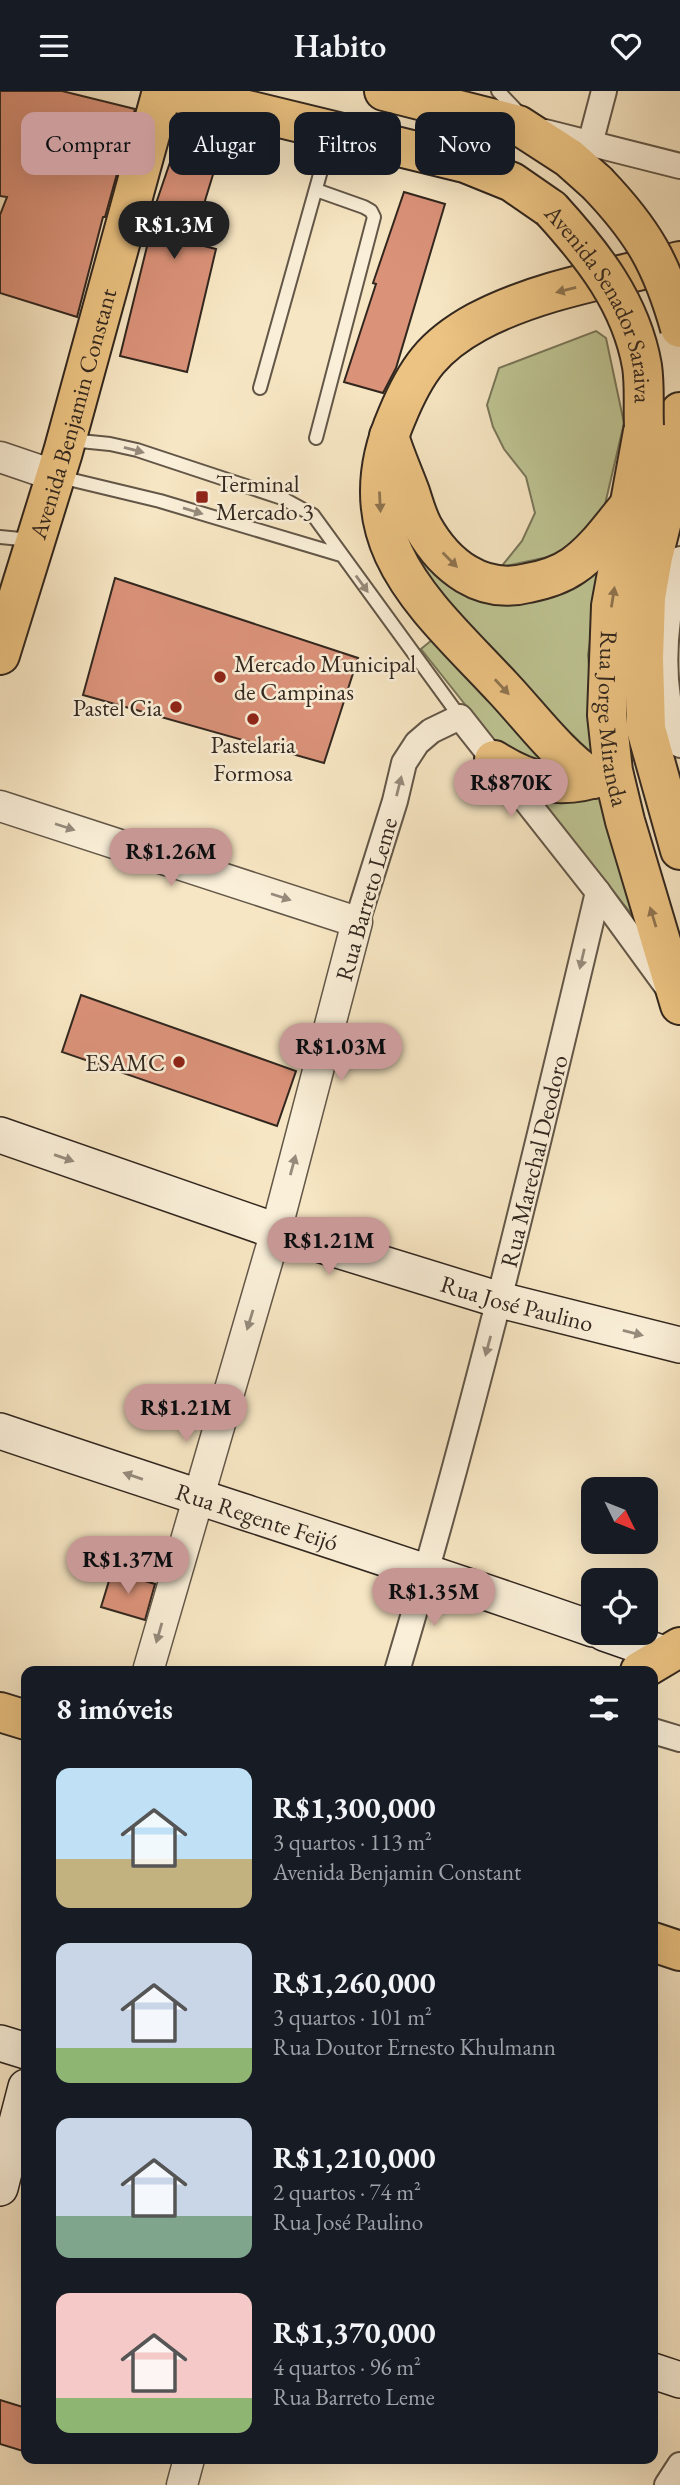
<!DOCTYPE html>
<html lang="pt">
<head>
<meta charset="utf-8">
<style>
  :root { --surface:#171b24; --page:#20242c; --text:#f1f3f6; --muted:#9ea1a6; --accent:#c59692 }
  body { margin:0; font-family:"EB Garamond",serif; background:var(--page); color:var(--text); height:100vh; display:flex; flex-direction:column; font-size:26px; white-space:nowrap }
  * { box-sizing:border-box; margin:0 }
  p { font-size:23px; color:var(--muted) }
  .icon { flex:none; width:38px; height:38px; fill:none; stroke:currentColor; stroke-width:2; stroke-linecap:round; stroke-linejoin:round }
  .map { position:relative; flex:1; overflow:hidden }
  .details { position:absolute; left:21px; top:1575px; width:637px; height:798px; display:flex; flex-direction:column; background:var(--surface); border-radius:14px; box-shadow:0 7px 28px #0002 }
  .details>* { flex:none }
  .banner { position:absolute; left:21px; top:21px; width:639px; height:63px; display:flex; gap:14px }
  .needle { width:46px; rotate:133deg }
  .fabs { position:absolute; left:581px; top:1386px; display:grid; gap:14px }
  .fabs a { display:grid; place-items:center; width:77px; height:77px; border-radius:14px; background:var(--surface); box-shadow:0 7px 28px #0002; font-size:35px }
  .price { position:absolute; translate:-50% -60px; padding:0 16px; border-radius:24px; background:var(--accent); color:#111; font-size:23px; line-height:46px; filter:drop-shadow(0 2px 4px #0008) }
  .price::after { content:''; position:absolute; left:50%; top:42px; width:21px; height:16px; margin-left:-10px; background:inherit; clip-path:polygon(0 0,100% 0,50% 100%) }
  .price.selected { background:#222; color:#fff }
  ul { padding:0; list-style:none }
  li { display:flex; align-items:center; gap:21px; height:175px; padding:0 35px }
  li span { display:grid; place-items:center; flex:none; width:196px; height:140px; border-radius:14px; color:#555 }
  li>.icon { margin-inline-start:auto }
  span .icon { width:84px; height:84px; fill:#fffc; stroke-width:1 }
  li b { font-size:30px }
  h2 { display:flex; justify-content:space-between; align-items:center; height:84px; padding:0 35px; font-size:30px }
  .tag { padding:0 24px; border-radius:14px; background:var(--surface); box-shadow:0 7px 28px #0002; font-size:24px; line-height:63px }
  .tag.selected { background:var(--accent); color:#111 }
  header { display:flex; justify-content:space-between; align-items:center; height:91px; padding:0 35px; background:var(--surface); font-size:32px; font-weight:600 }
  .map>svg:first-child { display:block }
  .green { fill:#bec493; stroke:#787659; stroke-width:2 }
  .building { fill:#da9279; stroke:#32271f; stroke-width:2 }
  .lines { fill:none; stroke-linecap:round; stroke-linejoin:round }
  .service-casing { stroke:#635748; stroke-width:16 }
  .minor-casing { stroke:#635748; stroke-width:28 }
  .tertiary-casing { stroke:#635748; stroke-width:33 }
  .secondary-casing { stroke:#32271f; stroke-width:38 }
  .primary-casing { stroke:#32271f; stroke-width:42 }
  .service { stroke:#faefd8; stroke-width:12 }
  .minor { stroke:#faefd8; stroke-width:24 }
  .tertiary { stroke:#faefd8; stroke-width:30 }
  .secondary { stroke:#faefd8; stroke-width:35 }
  .primary { stroke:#ecc382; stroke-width:38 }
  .primary-bridge-casing { stroke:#32271f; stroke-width:42; stroke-linecap:butt }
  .primary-bridge { stroke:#ecc382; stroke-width:38 }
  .oneway { fill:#8f7550 }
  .oneway2 { fill:#968b7c }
  .poi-dot { fill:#8f2418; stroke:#faefd8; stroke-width:2.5 }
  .labels { text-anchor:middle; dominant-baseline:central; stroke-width:5; stroke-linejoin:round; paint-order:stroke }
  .street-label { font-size:24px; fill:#32271f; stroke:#faefd8 }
  .poi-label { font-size:24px; fill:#32271f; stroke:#faefd8; text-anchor:start }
</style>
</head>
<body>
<header><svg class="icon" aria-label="menu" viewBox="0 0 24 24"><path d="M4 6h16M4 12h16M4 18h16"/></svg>Habito<svg class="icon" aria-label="heart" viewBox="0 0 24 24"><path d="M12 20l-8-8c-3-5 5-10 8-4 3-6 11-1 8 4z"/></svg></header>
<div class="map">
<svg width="680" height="2394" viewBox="0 0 680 2394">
  <rect width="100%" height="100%" fill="#f7e6c3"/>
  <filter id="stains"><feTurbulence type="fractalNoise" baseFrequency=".00286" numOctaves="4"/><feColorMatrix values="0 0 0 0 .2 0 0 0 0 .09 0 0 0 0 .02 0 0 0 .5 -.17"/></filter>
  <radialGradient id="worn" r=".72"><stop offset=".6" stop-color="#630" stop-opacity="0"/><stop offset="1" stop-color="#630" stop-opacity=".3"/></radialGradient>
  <!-- green -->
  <path class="green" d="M596 240 606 247 624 332 603 422 562 463 501 476 522 450 535 422 526 386 504 358 493 336 487 314 499 277Z
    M395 439 475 502 601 477 588 564 598 670 431 501Z
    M438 544 603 698 648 844 421 558Z"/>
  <!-- building -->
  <path class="building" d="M0 0H62L135 18 105 126H103L77 226 0 202V124L7 106 0 105Z
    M181 39 223 51 192 152 216 158 187 281 120 265 153 131 150 130Z
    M404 101 445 113 396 277 383 302 344 291 376 193 373 192Z
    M115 487 358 567 324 672 83 604Z
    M81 904 296 980 277 1035 62 961Z
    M112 1480 155 1493 145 1529 101 1516Z
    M0 2309 26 2317V2361L0 2353Z"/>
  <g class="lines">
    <defs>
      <path id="service" d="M498 0 521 24
        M316 99 364 116 371 120 374 126 316 347
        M260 297 331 44
        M70 349 110 353 137 359 282 407 313 424 460 626
        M60 386 160 410 341 464
        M0 446 31 449"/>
      <g id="minor">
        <path d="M545 41 680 75"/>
        <path d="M590 53 604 0"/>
        <path d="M680 468C668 513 661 560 668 607 670 622 676 638 680 654"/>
        <path d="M357 831 395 710 404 672 417 652 431 640 460 626 598 801 665 893"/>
        <path id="s1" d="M397 1580C474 1323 536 1062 598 801"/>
        <path d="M653 1640 680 1648"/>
        <path d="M667 2394 680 2374"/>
      </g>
      <path id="tertiary" d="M0 366 56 385
        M0 715 357 831 276 1140 148 1580
        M182 2394 189 2368"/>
      <g id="secondary">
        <path id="s2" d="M0 1044 276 1140 500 1209 680 1254"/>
        <path id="s3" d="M0 1340C198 1407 396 1469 593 1538"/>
        <path d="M604 1542 667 1564"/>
        <path d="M0 1952 26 1960"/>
        <path d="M0 2097 26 1996"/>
        <path d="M653 2280 680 2289"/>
      </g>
      <g id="primary">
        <path d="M169 0 465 72 512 91 551 118"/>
        <path d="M384 0 518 34 569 67 597 92"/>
        <path d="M680 321 665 418 653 466 646 506 644 567 646 638 680 759"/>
        <path id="s4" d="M644 335 611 515 607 624 613 680 625 730 680 914"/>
        <path d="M389 345C395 365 403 382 410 401 414 413 417 425 423 436 445 475 482 504 528 492 544 489 560 484 573 475 595 460 611 436 628 416"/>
        <path id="s5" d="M0 564 63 361 162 0"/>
        <path d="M494 669C530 692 562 700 604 684"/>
        <path d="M593 688C558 664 532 628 504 598 426 514 343 450 397 325 416 279 433 255 477 231 539 198 613 187 680 170"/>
        <path d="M640 1580 680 1556"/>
        <path d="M0 1621 26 1629"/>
        <path d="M653 1851 680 1860"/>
      </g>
    </defs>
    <!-- service casing -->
    <use href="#service" class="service-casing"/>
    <!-- minor casing -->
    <use href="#minor" class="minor-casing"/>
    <!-- tertiary casing -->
    <use href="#tertiary" class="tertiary-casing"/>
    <!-- secondary casing -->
    <use href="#secondary" class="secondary-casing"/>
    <!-- primary casing -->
    <use href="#primary" class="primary-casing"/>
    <!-- service -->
    <use href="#service" class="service"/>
    <!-- minor -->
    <use href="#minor" class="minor"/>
    <!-- tertiary -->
    <use href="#tertiary" class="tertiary"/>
    <!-- secondary -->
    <use href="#secondary" class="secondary"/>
    <!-- primary -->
    <use href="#primary" class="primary"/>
    <defs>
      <g id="primary-bridge">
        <path d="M597 92C643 140 662 173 680 237"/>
        <path id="s6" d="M551 118C593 164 631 212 642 275 645 295 643 316 644 335"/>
      </g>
    </defs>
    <!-- primary-bridge casing -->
    <use href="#primary-bridge" class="primary-bridge-casing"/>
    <!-- primary-bridge -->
    <use href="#primary-bridge" class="primary-bridge"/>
  </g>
  <!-- one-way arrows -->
  <defs><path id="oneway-solid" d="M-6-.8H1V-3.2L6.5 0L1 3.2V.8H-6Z" transform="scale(1.75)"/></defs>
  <g class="oneway">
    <use href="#oneway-solid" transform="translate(566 199) rotate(166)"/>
    <use href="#oneway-solid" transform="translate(380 411) rotate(87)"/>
    <use href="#oneway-solid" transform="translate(450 469) rotate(45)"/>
    <use href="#oneway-solid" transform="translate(613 506) rotate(-81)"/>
    <use href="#oneway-solid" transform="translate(502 596) rotate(47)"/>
    <use href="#oneway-solid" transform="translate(653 826) rotate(-107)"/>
  </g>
  <g class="oneway2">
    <use href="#oneway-solid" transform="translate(134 359) rotate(15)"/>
    <use href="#oneway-solid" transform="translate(193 420) rotate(17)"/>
    <use href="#oneway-solid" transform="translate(362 493) rotate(54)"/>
    <use href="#oneway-solid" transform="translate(399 695) rotate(-76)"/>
    <use href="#oneway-solid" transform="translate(65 736) rotate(18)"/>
    <use href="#oneway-solid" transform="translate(281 806) rotate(18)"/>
    <use href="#oneway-solid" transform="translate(582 868) rotate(103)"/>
    <use href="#oneway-solid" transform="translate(64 1067) rotate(19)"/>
    <use href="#oneway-solid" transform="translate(293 1074) rotate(-75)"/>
    <use href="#oneway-solid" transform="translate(250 1229) rotate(107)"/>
    <use href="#oneway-solid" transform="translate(633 1242) rotate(14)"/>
    <use href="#oneway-solid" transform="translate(488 1255) rotate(105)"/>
    <use href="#oneway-solid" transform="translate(133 1385) rotate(-161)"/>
    <use href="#oneway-solid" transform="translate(159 1542) rotate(106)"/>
  </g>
  <!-- markers -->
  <g class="poi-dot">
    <rect x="195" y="399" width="14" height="14" rx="3.5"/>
    <circle cx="220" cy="586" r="7"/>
    <circle cx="176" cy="616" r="7"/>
    <circle cx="253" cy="628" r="7"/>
    <circle cx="179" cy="971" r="7"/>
  </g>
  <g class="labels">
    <!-- street labels -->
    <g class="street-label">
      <text stroke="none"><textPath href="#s6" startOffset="110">Avenida Senador Saraiva</textPath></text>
      <text stroke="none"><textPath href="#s5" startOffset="252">Avenida Benjamin Constant</textPath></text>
      <text stroke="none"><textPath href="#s4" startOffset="296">Rua Jorge Miranda</textPath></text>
      <text transform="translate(366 808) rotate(-74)">Rua Barreto Leme</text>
      <text stroke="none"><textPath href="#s1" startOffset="528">Rua Marechal Deodoro</textPath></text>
      <text stroke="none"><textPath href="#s2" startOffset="544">Rua José Paulino</textPath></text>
      <text stroke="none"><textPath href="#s3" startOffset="271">Rua Regente Feijó</textPath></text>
    </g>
    <!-- poi labels -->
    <g class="poi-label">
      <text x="216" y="392">Terminal<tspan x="216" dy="28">Mercado 3</tspan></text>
      <text x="234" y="572">Mercado Municipal<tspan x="234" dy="28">de Campinas</tspan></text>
      <text x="162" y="616" text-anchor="end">Pastel Cia</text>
      <text x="253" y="653" text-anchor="middle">Pastelaria<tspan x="253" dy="28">Formosa</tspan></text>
      <text x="165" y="971" text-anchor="end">ESAMC</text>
    </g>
  </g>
  <rect width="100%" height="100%" filter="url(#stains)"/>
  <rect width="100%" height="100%" fill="url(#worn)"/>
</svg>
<div class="fabs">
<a><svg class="needle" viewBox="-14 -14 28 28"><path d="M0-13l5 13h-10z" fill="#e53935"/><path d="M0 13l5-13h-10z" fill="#9ea1a6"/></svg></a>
<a><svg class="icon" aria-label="locate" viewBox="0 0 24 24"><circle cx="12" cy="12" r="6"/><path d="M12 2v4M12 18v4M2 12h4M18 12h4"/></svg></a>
</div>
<b class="price selected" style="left:174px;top:170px">R$1.3M</b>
<b class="price" style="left:511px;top:728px">R$870K</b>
<b class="price" style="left:171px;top:797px">R$1.26M</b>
<b class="price" style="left:341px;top:992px">R$1.03M</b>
<b class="price" style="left:329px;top:1186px">R$1.21M</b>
<b class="price" style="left:186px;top:1353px">R$1.21M</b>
<b class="price" style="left:128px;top:1505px">R$1.37M</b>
<b class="price" style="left:434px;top:1537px">R$1.35M</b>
<div class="banner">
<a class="tag selected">Comprar</a>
<a class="tag">Alugar</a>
<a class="tag">Filtros</a>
<a class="tag">Novo</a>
</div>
<section class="details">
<h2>8 imóveis<svg class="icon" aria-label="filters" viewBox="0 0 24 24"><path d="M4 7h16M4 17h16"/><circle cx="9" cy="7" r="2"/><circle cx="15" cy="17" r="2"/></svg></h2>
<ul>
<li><span style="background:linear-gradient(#bfe0f5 65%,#c2b280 0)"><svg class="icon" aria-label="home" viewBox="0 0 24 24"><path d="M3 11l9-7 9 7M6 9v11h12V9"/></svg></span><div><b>R$1,300,000</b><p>3 quartos · 113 m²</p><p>Avenida Benjamin Constant</p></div></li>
<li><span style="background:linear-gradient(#c9d6e8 75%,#8fb573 0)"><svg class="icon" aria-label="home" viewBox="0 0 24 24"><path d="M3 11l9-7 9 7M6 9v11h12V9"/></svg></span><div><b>R$1,260,000</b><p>3 quartos · 101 m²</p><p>Rua Doutor Ernesto Khulmann</p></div></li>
<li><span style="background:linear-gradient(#c9d6e8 70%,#7fa58c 0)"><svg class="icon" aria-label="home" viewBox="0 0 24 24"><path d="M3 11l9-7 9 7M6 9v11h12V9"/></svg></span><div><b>R$1,210,000</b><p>2 quartos · 74 m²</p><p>Rua José Paulino</p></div></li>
<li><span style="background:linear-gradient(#f6c9c9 75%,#8fb573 0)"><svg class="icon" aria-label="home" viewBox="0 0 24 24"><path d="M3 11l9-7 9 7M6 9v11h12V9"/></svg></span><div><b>R$1,370,000</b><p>4 quartos · 96 m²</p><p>Rua Barreto Leme</p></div></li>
</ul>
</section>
</div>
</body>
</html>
